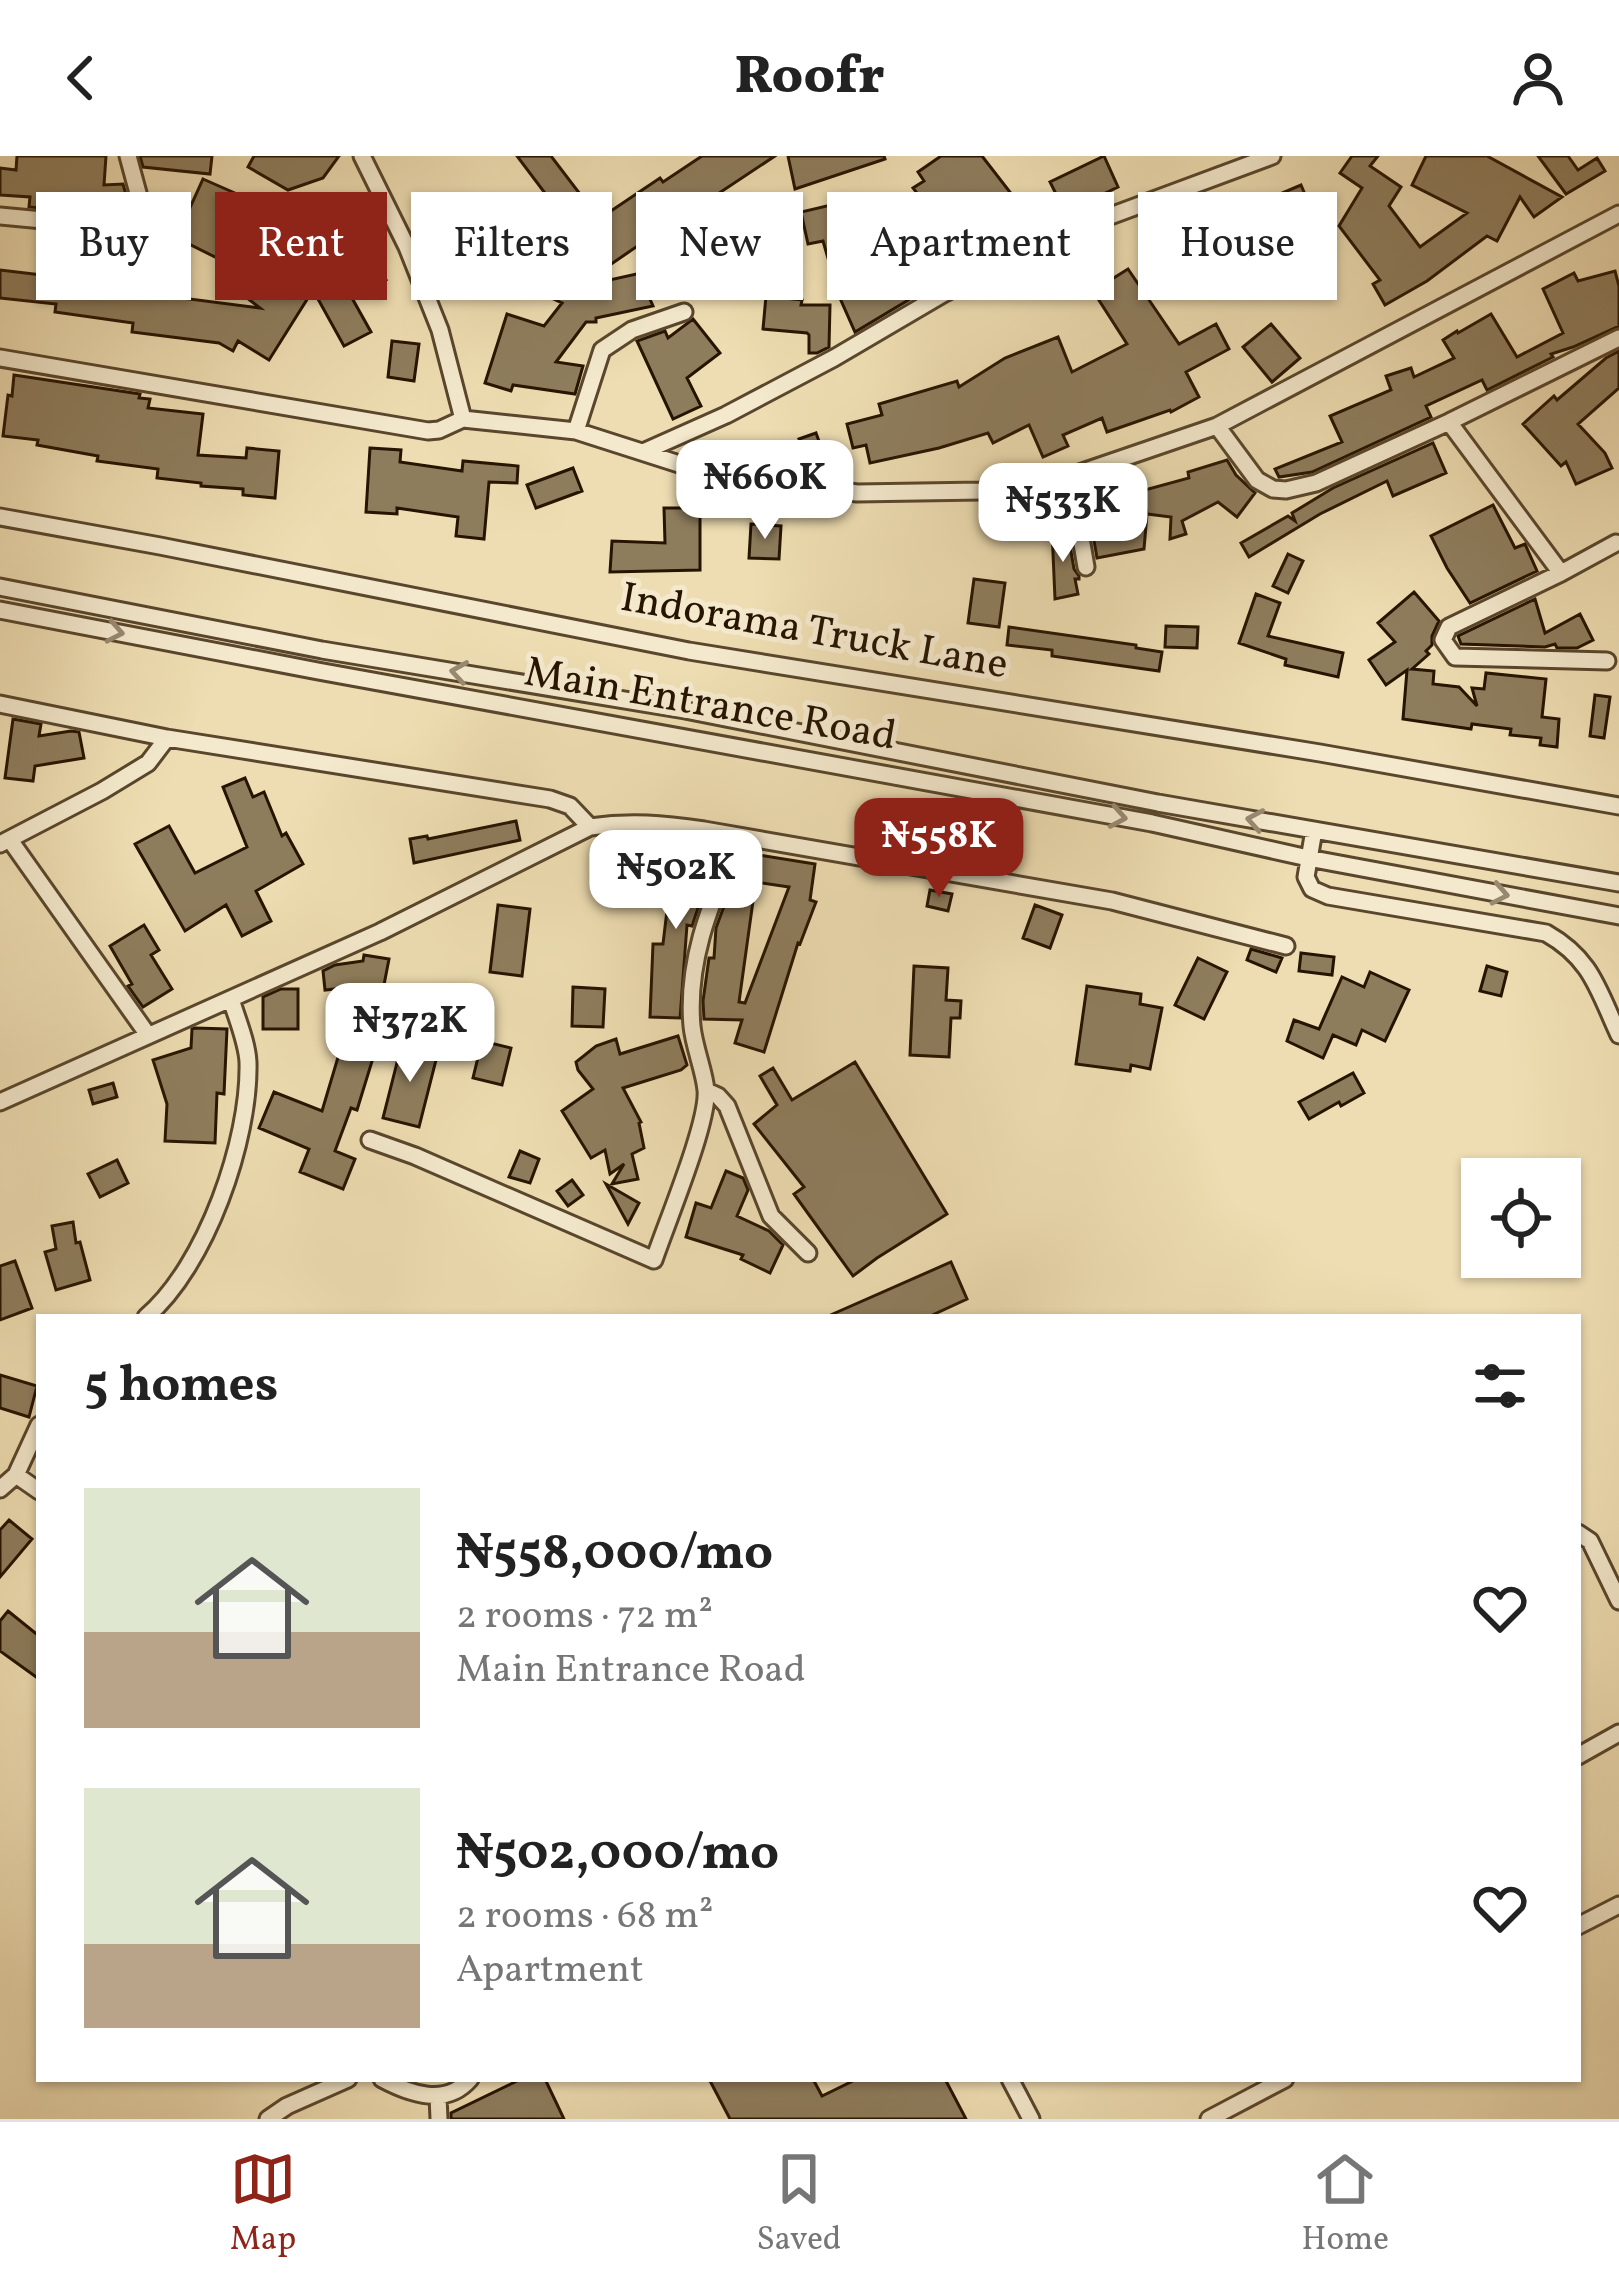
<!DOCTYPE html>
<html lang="en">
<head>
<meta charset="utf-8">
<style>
  :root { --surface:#fff; --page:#f6f6f6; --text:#222; --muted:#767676; --line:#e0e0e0; --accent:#8f2418 }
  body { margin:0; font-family:Vollkorn,serif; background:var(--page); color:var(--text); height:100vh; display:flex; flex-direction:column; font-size:45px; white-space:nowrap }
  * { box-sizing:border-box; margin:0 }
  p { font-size:39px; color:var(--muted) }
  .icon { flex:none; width:66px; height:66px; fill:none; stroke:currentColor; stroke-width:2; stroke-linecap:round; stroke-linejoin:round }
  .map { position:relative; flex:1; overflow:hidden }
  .drawer { position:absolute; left:36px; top:1158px; width:1545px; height:768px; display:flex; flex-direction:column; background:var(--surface); border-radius:0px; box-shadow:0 3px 9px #0004 }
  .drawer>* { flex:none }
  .hud { position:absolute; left:36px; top:36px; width:1548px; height:108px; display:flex; gap:24px }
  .tools { position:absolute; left:1461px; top:1002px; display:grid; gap:24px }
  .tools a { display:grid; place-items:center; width:120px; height:120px; border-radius:0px; background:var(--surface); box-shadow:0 3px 9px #0004; font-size:60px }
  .price { position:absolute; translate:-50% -102px; padding:0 27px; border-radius:24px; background:#fff; color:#222; font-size:39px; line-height:78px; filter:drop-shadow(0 3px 6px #0008) }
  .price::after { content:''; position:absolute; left:50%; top:72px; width:36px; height:27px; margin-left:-18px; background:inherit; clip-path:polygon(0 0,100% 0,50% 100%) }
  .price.current { background:var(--accent); color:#fff }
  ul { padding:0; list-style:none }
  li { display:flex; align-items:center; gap:36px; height:300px; padding:0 48px }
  li span { display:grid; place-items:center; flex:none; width:336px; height:240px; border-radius:0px; color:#555 }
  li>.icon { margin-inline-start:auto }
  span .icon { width:144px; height:144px; fill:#fffc; stroke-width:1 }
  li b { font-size:51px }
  h2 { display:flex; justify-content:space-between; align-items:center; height:144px; padding:0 48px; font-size:51px }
  .tag { padding:0 42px; border-radius:0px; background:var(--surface); box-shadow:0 3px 9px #0004; font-size:42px; line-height:108px }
  .tag.current { background:var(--accent); color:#fff }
  header { display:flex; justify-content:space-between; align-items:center; height:156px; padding:0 48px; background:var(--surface); font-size:54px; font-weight:800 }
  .menu { display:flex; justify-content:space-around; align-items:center; height:168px; border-top:3px solid var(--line); background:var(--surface); font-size:33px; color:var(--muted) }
  .menu a { display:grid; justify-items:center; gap:6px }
  .menu .current { color:var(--accent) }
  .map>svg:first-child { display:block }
  .building { fill:#8e7d5d; stroke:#271400; stroke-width:3 }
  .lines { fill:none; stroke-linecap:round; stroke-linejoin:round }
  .street-casing { stroke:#59462c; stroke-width:21 }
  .street { stroke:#f4e9cd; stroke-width:15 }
  .oneway { stroke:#988971 }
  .labels { text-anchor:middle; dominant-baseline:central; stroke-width:10; stroke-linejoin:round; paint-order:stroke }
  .street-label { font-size:42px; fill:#271400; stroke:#f4e9cd }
</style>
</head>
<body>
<header><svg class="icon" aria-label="back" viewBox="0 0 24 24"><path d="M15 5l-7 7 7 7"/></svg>Roofr<svg class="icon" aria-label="person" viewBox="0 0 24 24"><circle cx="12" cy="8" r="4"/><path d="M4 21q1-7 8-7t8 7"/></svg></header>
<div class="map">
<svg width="1619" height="1963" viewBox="0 0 1619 1963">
  <rect width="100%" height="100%" fill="#eeddb2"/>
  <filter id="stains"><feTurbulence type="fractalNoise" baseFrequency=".00167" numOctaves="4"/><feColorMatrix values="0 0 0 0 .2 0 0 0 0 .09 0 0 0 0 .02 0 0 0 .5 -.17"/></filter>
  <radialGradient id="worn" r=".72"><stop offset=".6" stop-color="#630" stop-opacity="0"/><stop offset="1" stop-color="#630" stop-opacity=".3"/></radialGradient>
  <!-- building -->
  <path class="building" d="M17 0H106L104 29 123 28 132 60 29 51 30 41 0 39V12L16 14Z
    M140 0H212L210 18 143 11Z
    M254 0H339L323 22 288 34 248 11Z
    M517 0H551L599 63 660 22 663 26 702 0H775L653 81 747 57 750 68 781 61 774 124 744 121 745 111 701 122 649 141 653 150 596 162V166H586L556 206 583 210 575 238 513 229 511 235 485 227 507 158 544 170 562 147 530 132 537 118 569 133 664 112 652 80 607 111 581 72 575 77Z
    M788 0H884L885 3 795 33Z
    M941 0H982L1030 62 972 109 913 32 924 25 918 16Z
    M1104 0 1118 31 1065 56 1050 26Z
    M1352 0H1378L1370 10 1401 31 1389 50 1420 91 1467 57 1412 29 1426 0H1487L1562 41 1534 61 1520 41 1497 85 1487 80 1427 125 1385 149 1373 128 1380 124 1339 70 1362 32 1340 17Z
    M1538 0H1568L1578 14 1597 2 1605 15 1566 38Z
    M203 23 246 42 237 62 231 61 236 64 219 103 171 79 183 54 188 56Z
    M1301 29 1307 43 1287 49 1282 37Z
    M339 41 354 43 366 41 372 74 353 77 371 113 378 109 386 124 352 142 371 176 344 190 313 134 269 204 238 185 233 195 219 187 132 176 133 167 55 156 56 148 0 142V114L59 121 63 94 96 98 94 110 138 115 135 136 260 152 222 123 256 77 274 89 247 125 271 114 286 124 303 97 305 99 352 78 335 81 343 65 329 57Z
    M852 44 862 82 886 72 893 92 900 89 912 120 908 122 915 140 855 176 839 140 823 85 808 88 801 56Z
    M1303 66 1326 79 1301 122 1279 109Z
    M1128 113 1179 188 1216 168 1229 193 1186 216 1199 241 1171 256 1170 254 1107 276 1102 262 1063 279 1068 290 1043 301 1029 269 993 287 988 277 939 292 870 307 866 289 853 292 847 268 882 259 879 248 957 225 959 231 1005 202 1058 181 1072 216 1127 188 1093 135Z
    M1615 115 1619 130V170L1573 191 1551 198 1553 201 1487 234 1482 224 1426 250 1431 261 1312 316 1279 321 1275 313 1342 286 1330 260 1391 234 1386 220 1411 212 1414 221 1454 202 1443 184 1457 175 1458 177 1491 158 1517 201 1563 177 1543 133 1574 117 1578 125Z
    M766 140 802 144 801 149H830L829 191 817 197H809V179L807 177 763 173Z
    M693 163 720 197 687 222 701 250 673 263 637 185 665 175 668 182Z
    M1271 168 1300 202 1272 226 1243 191Z
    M392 185 419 188 414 225 388 221Z
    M1619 195V232L1578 268 1605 297 1612 312 1576 328 1566 306 1561 310 1523 268 1554 240 1557 244 1606 202Z
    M14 219 140 238 139 242 150 243 148 252 203 258 198 299 246 302 247 292 279 295 275 342 243 339V333L201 330V327L157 322 158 313 97 305 98 300 37 289 38 284 3 280 8 239 12 240Z
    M816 277 824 299 807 305 799 283Z
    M1433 287 1446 317 1393 340 1387 325 1320 358 1249 401 1241 387 1288 360 1295 365 1292 357 1333 332Z
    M370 292 401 294 400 306 462 315 463 305 518 310 517 327 489 326 484 383 456 380 458 361 397 352V358L366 356Z
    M1227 304 1236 319 1255 337 1237 361 1218 346 1182 365 1186 378 1170 383 1171 361 1147 358 1144 393 1097 402 1091 367 1147 357 1141 335 1189 322 1188 316Z
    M573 312 582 335 536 352 527 329Z
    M1493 349 1515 392 1525 388 1537 415 1470 447 1447 412 1431 380Z
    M664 352H700V414L610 416 612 385 665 387Z
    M751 368 781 370 779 403 749 402Z
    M1067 372 1074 413 1079 420V423H1075L1078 438 1055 443 1052 374Z
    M1288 398 1303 405 1288 437 1273 430Z
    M974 423 1005 427 999 471 968 467Z
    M1414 436 1439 465 1432 480V489L1426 495 1429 498 1412 513 1434 515 1433 528 1459 531 1477 550 1472 532 1484 533 1486 517 1546 523 1542 561 1559 563 1557 591 1540 589 1541 582 1510 579 1511 573 1472 568 1471 573 1403 563 1407 514 1386 529 1369 504 1395 486 1378 467Z
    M1256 438 1280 447 1268 480 1343 497 1338 521 1285 509 1286 503 1239 487Z
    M1535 443 1545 477 1580 458 1593 484 1577 492H1557L1555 488 1545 491 1461 488 1458 480Z
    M1166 470 1198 471 1197 492 1165 491Z
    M1009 471 1136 489V492L1162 496 1159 515 1052 500V494L1007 489Z
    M1595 539 1610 541 1604 582 1590 580Z
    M13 563 41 568 39 580 71 575 79 576 84 602 35 610 33 625 5 622Z
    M245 622 253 641 264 636 282 680 286 677 303 708 256 735 271 765 242 780 226 749 185 775 135 688 169 670 195 717 247 691 223 631Z
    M516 665 520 684 414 707 410 683 427 680 428 683Z
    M641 680V699L609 698V681Z
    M675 688 705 691 700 730 705 731 692 770 687 769 680 862 650 861 653 788H663Z
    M759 699 815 708 810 744 816 746 800 788 798 787 764 896 735 887 742 864 704 863 703 845 709 802H714L716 772 730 734 754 738 739 846 745 847 789 731 755 726Z
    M616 715 634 723 624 746 605 737Z
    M930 734 952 738 948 755 927 750Z
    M498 749 530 753 522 820 490 816Z
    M1035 749 1062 759 1050 792 1023 782Z
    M144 769 159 794 151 799 172 833 143 851 128 830 132 828 110 790Z
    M1251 793 1282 802 1276 816 1247 804Z
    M1301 797 1334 801 1332 819 1299 815Z
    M364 799 389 803 370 901 373 902 357 954 351 952 335 995 355 1003 343 1033 300 1016 309 993 259 972 274 936 322 955 342 888 354 831 325 834 323 815 335 809 363 805Z
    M1198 802 1227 816 1204 863 1175 849Z
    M914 810 948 812 946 844 961 845 960 862H951L949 901 910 899Z
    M1487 810 1507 816 1501 840 1480 835Z
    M1370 816 1409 834 1385 885 1362 874 1356 889 1333 879 1323 902 1287 885 1294 864 1319 873 1342 821 1364 831Z
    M1087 830 1141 838 1140 848 1162 852 1150 913 1131 909 1130 915 1076 908Z
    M573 831 605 833 603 871 572 870Z
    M281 833H298V873H263V841Z
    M195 872 227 873 224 938 217 937 215 987 165 985 167 948 153 904 191 892 192 873Z
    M678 880 687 909 681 914 623 932 641 966 639 967 644 992 632 998 638 1023 612 1028 624 1008 610 1018 605 994 591 1002 562 955 593 933 578 914 576 906 596 890 616 883 620 898Z
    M482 885 511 892 502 929 473 922Z
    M402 887 438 896 419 971 383 962Z
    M855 906 947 1058 877 1102 853 1120 794 1038 804 1031 754 968 777 949 760 920 773 912 792 944Z
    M1353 917 1364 937 1341 950 1339 946 1309 963 1299 946Z
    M113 927 117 941 93 948 89 934Z
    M520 995 539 1003 530 1027 509 1021Z
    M117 1004 128 1027 100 1041 88 1018Z
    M726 1015 743 1022 748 1034 737 1060 769 1075 783 1089 770 1117 741 1103 743 1099 686 1081 696 1047 711 1052Z
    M572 1024 583 1039 568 1050 557 1035Z
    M606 1028 639 1047 628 1068Z
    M73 1066 76 1087 80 1086 90 1124 56 1134 45 1096 56 1093 52 1070Z
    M15 1105 32 1152 0 1164V1110Z
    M951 1106 967 1143 928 1161H826Z
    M0 1219 37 1230 29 1261 0 1252Z
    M9 1364 32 1383 0 1421V1374Z
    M8 1455 39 1480V1523L0 1495V1465Z
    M521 1923H545L564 1963H451V1957Z
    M709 1923H813L822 1940 857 1923H945L966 1963H730Z"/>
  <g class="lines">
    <defs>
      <path id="street" d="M362 0 407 91 440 174 463 263
        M0 60 148 74 128 0
        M0 202 428 275 439 274 463 263 576 275 704 316 857 337 981 335 1056 325 1217 270 1619 58
        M1449 266 1561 417
        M1217 270 1257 324 1273 333 1286 334 1316 327 1449 266 1619 182
        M576 275 602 194 632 174 684 156
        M643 296 726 259 834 202 943 138 1059 79 1272 0
        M1056 325 1077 359 1086 411
        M0 361 160 390 689 495 1320 597 1619 650
        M0 431 322 494 685 554 1158 647 1619 727
        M0 454 318 515 1152 667 1308 702 1619 760
        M1607 505 1455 501 1443 484 1449 471 1561 417 1616 387
        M0 548 167 582 550 643 570 650 590 671
        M1314 674 1306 721 1312 733 1328 740 1546 777C1592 803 1598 834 1619 879
        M10 684 148 879
        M0 688 102 635 148 607 167 582
        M707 935 718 940 727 950 771 1060 808 1097
        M0 946 380 776 590 671C631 665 663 668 704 674L1112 745 1286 790
        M370 984 415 1000 654 1104C666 1068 709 966 706 934 704 914 694 891 692 870 686 802 713 743 738 681
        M146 1161C206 1110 250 984 248 906 247 886 237 863 231 843
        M39 1269 16 1319 39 1335
        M0 1333 16 1319
        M1578 1377 1590 1385 1619 1445
        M1578 1600 1619 1577
        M1578 1770 1619 1749
        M382 1923C410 1938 446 1951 470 1923
        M1010 1923 1031 1963
        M438 1940 439 1963
        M268 1963 287 1950 348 1923
        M1209 1963 1285 1923"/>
    </defs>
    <!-- street casing -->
    <use href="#street" class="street-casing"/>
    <!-- street -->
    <use href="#street" class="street"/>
  </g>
  <!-- one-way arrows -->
  <defs><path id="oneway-chevron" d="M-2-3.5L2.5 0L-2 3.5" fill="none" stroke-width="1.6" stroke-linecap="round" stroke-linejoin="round" transform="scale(3)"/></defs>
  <g class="oneway">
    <use href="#oneway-chevron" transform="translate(115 476) rotate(11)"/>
    <use href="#oneway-chevron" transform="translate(459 516) rotate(-171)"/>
    <use href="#oneway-chevron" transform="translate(1118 661) rotate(10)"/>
    <use href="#oneway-chevron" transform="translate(1255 664) rotate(-170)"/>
    <use href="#oneway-chevron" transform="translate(1500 738) rotate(11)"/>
  </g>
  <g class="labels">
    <!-- street labels -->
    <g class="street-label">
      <text transform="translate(814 477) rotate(10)">Indorama Truck Lane</text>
      <text transform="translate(710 550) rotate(10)">Main Entrance Road</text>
    </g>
  </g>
  <rect width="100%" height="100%" filter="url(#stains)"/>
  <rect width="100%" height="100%" fill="url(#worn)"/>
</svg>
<div class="tools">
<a><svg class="icon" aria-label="locate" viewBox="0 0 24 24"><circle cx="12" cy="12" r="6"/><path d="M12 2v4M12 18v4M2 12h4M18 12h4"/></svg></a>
</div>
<b class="price" style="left:765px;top:386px">₦660K</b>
<b class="price" style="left:1063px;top:409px">₦533K</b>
<b class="price current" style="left:939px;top:744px">₦558K</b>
<b class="price" style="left:676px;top:776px">₦502K</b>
<b class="price" style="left:410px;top:929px">₦372K</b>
<div class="hud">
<a class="tag">Buy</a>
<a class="tag current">Rent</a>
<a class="tag">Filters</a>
<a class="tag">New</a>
<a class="tag">Apartment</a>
<a class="tag">House</a>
</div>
<section class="drawer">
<h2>5 homes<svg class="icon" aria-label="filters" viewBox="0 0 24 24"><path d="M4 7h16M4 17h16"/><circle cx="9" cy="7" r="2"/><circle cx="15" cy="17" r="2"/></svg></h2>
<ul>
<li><span style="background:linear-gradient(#dfe7d0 60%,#b9a48a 0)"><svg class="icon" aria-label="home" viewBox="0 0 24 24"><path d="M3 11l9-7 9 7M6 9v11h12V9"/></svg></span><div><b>₦558,000/mo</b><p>2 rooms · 72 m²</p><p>Main Entrance Road</p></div><svg class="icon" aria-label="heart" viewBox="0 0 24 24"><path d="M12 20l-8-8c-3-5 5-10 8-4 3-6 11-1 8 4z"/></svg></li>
<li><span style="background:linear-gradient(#dfe7d0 65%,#b9a48a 0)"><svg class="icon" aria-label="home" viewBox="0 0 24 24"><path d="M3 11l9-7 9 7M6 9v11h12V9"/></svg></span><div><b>₦502,000/mo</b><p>2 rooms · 68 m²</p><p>Apartment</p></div><svg class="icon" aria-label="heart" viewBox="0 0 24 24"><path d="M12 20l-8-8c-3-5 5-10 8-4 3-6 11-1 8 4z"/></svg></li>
</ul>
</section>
</div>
<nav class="menu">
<a class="current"><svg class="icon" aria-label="map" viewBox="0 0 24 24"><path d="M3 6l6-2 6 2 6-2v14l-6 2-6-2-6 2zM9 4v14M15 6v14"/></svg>Map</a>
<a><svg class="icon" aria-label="saved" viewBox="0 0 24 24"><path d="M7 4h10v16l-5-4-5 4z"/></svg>Saved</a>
<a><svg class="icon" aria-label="home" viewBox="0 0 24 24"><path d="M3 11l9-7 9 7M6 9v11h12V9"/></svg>Home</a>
</nav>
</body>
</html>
